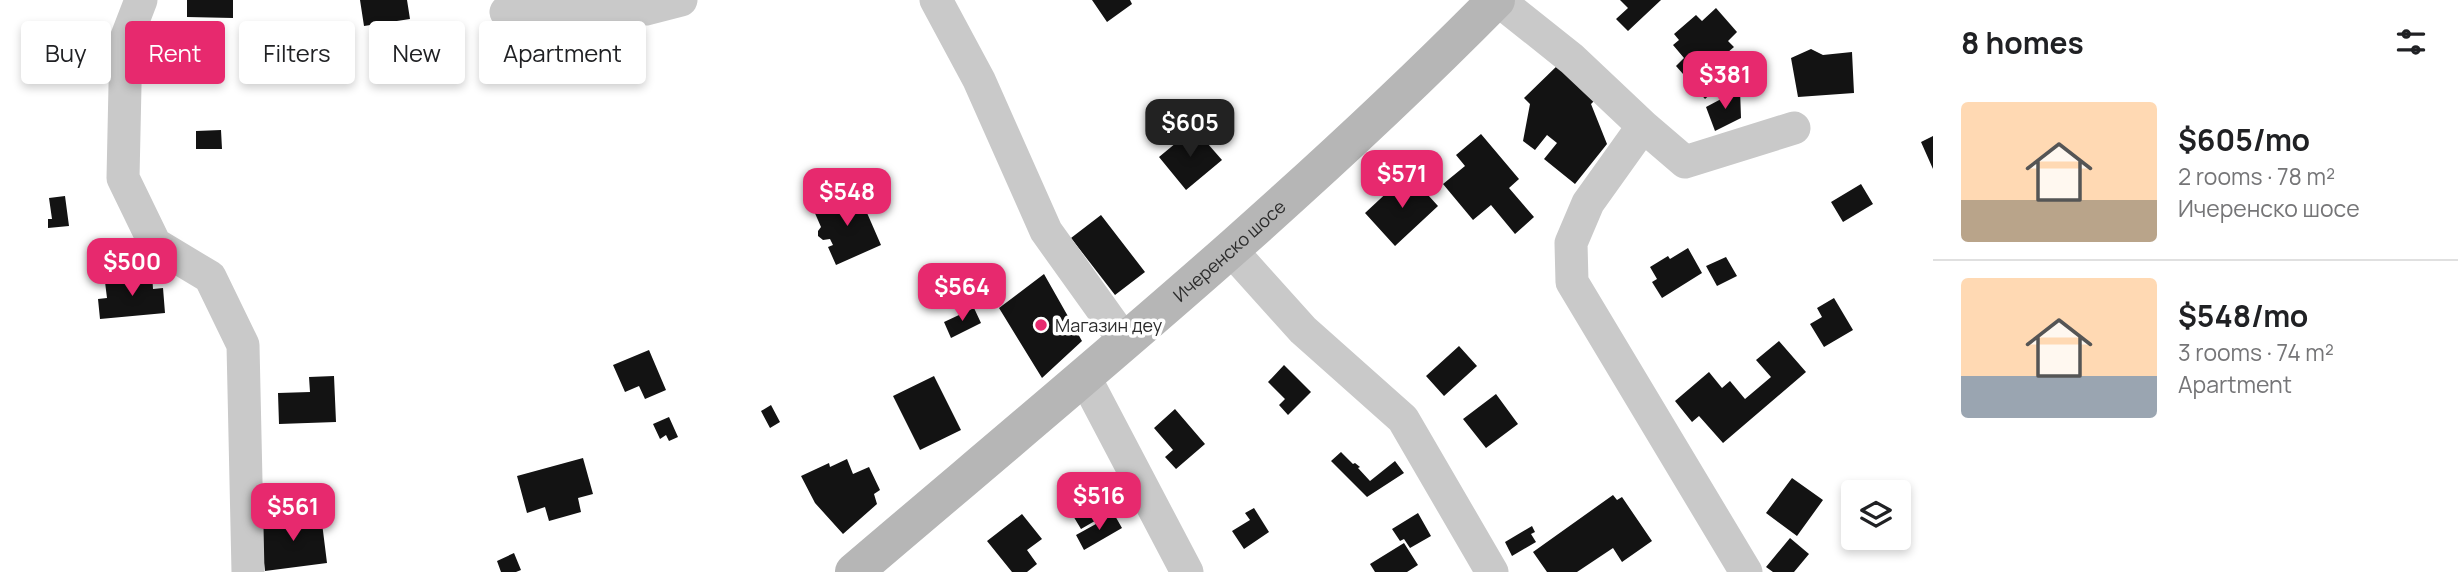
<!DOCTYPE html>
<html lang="en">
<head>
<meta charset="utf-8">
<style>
  :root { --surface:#fff; --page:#f2f2f2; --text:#202124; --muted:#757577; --line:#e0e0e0; --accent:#e7296e }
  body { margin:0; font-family:Manrope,sans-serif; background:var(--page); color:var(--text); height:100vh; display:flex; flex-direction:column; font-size:26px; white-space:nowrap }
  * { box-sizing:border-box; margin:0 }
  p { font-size:23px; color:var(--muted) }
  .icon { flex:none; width:38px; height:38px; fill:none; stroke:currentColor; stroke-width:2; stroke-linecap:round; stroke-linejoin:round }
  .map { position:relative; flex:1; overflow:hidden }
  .panel { display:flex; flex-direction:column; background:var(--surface); width:525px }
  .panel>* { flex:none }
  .guide { position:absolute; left:21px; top:21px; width:665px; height:63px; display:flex; gap:14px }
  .tools { position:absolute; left:1841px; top:480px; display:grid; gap:14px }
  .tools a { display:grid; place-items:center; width:70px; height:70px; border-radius:7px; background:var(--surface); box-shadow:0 4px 10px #0003; font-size:35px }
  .price { position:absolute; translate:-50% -60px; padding:0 16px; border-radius:14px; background:var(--accent); color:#fff; font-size:23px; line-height:46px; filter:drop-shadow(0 2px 4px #0008) }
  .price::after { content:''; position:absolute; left:50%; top:42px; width:21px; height:16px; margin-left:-10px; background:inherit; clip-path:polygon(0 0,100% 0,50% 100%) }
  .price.active { background:#222; color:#fff }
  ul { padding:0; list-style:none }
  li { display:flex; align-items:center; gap:21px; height:175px; padding:0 28px }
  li+li { border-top:2px solid var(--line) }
  li span { display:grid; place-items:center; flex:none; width:196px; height:140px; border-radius:7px; color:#555 }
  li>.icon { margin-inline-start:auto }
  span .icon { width:84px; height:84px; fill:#fffc; stroke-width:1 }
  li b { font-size:30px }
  h2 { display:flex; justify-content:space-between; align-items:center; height:84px; padding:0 28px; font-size:30px }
  .tag { padding:0 24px; border-radius:7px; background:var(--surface); box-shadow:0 4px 10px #0003; font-size:24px; line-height:63px }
  .tag.active { background:var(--accent); color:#fff }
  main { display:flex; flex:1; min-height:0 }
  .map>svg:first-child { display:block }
  .building { fill:#131313 }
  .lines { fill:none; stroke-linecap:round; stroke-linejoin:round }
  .street { stroke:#c9c9c9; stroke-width:33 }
  .secondary { stroke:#b6b6b6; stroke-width:38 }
  .poi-dot { fill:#e7296e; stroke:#fff; stroke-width:2.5 }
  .labels { text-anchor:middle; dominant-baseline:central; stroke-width:7; stroke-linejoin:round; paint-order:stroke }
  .street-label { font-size:18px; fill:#2c2c2c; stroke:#fff }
  .poi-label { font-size:18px; fill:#2c2c2c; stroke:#fff; text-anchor:start }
</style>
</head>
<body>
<main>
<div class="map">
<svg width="1933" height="572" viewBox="0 0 1933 572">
  <rect width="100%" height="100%" fill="#fff"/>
  <!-- building -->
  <path class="building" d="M187 0H233V18L187 17Z
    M360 0H407L410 19 364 26Z
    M1092 0H1130L1132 4 1107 22Z
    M1620 0H1661L1628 31 1616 19 1628 8Z
    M1716 8 1737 32 1728 41 1734 47 1721 58 1735 73 1705 99 1676 66 1684 58 1673 45 1679 40 1674 34 1696 15 1702 21Z
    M174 42 202 43 203 60 174 59Z
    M1811 49 1823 55 1852 52 1854 93 1798 97 1791 58Z
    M1560 63 1596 99 1591 104 1607 144 1575 184 1544 159 1557 143 1547 135 1535 150 1523 141 1530 104 1524 98Z
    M1740 89 1741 118 1715 131 1706 107Z
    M1194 128 1222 160 1186 190 1159 157Z
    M221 130 222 149H196V131Z
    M1481 134 1519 179 1509 188 1534 217 1515 234 1491 205 1473 220 1443 184 1465 166 1456 155Z
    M1933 136V169L1921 142Z
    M1408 173 1438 206 1395 246 1365 213Z
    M1861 184 1873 204 1843 222 1831 202Z
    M851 188 859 207 864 206 881 245 836 265 828 247 833 245 830 239 823 240 818 236V231L821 227 814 211 836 202 833 196Z
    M65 196 69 226 48 228V219H52L49 198Z
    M1101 215 1145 272 1115 295 1071 238Z
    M1688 248 1702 273 1662 298 1652 282 1657 279 1650 267 1668 256 1670 259Z
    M1726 257 1737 276 1717 286 1706 266Z
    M152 273 153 289 163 288 165 313 100 319 98 299 107 298 105 282 125 280V275Z
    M1044 274 1082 341 1042 378 999 308Z
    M1834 298 1853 330 1824 347 1810 324 1822 317 1817 308Z
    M974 308 981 323 951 338 944 322Z
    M1779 341 1806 372 1723 443 1699 416 1692 422 1675 401 1709 372 1722 388 1730 381 1745 399 1771 377 1756 360Z
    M1459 346 1477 366 1444 396 1426 376Z
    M649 350 666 390 645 399 639 386 625 392 613 365Z
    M1284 365 1311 392 1288 415 1279 405 1285 399 1268 382Z
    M334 376 336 422 279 424 278 393 310 392 309 377Z
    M934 376 961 430 920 450 893 396Z
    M1496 394 1518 424 1486 448 1463 419Z
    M771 405 780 422 770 428 761 411Z
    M1175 409 1205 444 1176 469 1165 457 1173 450 1154 428Z
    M669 417 678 437 669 441 666 435 660 439 653 424Z
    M1341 452 1353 464 1355 463 1360 467 1358 468 1370 481 1395 461 1404 473 1367 497 1331 461Z
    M583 458 593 494 578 498 581 512 549 521 545 507 527 513 517 476Z
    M847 459 853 474 869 467 880 490 874 494 877 504 843 534 815 503 801 476 829 463 830 467Z
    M1792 478 1823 500 1797 536 1766 513Z
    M1613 495 1617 500 1622 497 1652 541 1622 562 1613 548 1577 572H1547L1533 552Z
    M1104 496 1112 511 1081 529 1072 514Z
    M1254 508 1269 532 1244 549 1232 531 1250 520 1245 513Z
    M1418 513 1431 536 1410 548 1404 539 1400 541 1392 529Z
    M1022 514 1042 539 1027 550 1037 564 1027 572H1012L987 541Z
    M1114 514 1122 528 1084 550 1076 535Z
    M321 515 327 563 265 571 259 523Z
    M1532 526 1535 532 1531 534 1536 542 1512 556 1505 542Z
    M1790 538 1809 554 1794 572H1773L1766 567Z
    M1404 543 1418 565 1407 572H1375L1370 564Z
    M514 553 521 570 516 572H501L497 561Z"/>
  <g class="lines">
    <!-- street -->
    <path class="street" d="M141 0 126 39 123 178 155 244 210 277 243 345 248 572
      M936 0 979 80 1046 231 1124 340
      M1498 0 1572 59 1643 126 1588 203 1571 243 1572 282 1746 572
      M506 12 568 6 646 9 681 0
      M1643 126 1685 162 1794 128
      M1231 250 1303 330 1403 419 1492 572
      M1084 376 1187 572"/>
    <!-- secondary -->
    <path class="secondary" id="s1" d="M854 572C1072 386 1295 204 1496 0"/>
  </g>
  <!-- markers -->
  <circle class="poi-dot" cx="1041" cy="325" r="7"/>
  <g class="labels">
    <!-- street labels -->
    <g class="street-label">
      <text stroke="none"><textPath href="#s1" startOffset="494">Ичеренско шосе</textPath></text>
    </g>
    <!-- poi labels -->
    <g class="poi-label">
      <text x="1055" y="325">Магазин деу</text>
    </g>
  </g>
</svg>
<div class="tools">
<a><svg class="icon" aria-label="layers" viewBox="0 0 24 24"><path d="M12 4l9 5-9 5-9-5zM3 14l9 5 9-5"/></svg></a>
</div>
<b class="price" style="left:1725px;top:111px">$381</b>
<b class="price active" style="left:1190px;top:159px">$605</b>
<b class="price" style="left:1402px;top:210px">$571</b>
<b class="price" style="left:847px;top:228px">$548</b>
<b class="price" style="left:132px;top:298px">$500</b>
<b class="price" style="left:962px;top:323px">$564</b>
<b class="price" style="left:1099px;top:532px">$516</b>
<b class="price" style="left:293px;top:543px">$561</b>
<div class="guide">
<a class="tag">Buy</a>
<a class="tag active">Rent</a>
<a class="tag">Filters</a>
<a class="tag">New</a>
<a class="tag">Apartment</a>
</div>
</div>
<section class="panel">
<h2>8 homes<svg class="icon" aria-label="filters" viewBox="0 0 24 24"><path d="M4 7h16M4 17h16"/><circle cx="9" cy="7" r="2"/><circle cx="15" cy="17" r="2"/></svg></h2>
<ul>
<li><span style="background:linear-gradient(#ffd9b3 70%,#b9a48a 0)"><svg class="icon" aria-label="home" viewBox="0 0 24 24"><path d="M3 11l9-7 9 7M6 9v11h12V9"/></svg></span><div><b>$605/mo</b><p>2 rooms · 78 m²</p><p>Ичеренско шосе</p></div></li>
<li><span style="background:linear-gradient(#ffd9b3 70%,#9aa5b1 0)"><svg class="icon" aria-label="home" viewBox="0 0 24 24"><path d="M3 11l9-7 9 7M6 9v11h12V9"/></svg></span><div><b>$548/mo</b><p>3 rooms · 74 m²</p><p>Apartment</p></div></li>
</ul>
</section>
</main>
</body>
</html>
